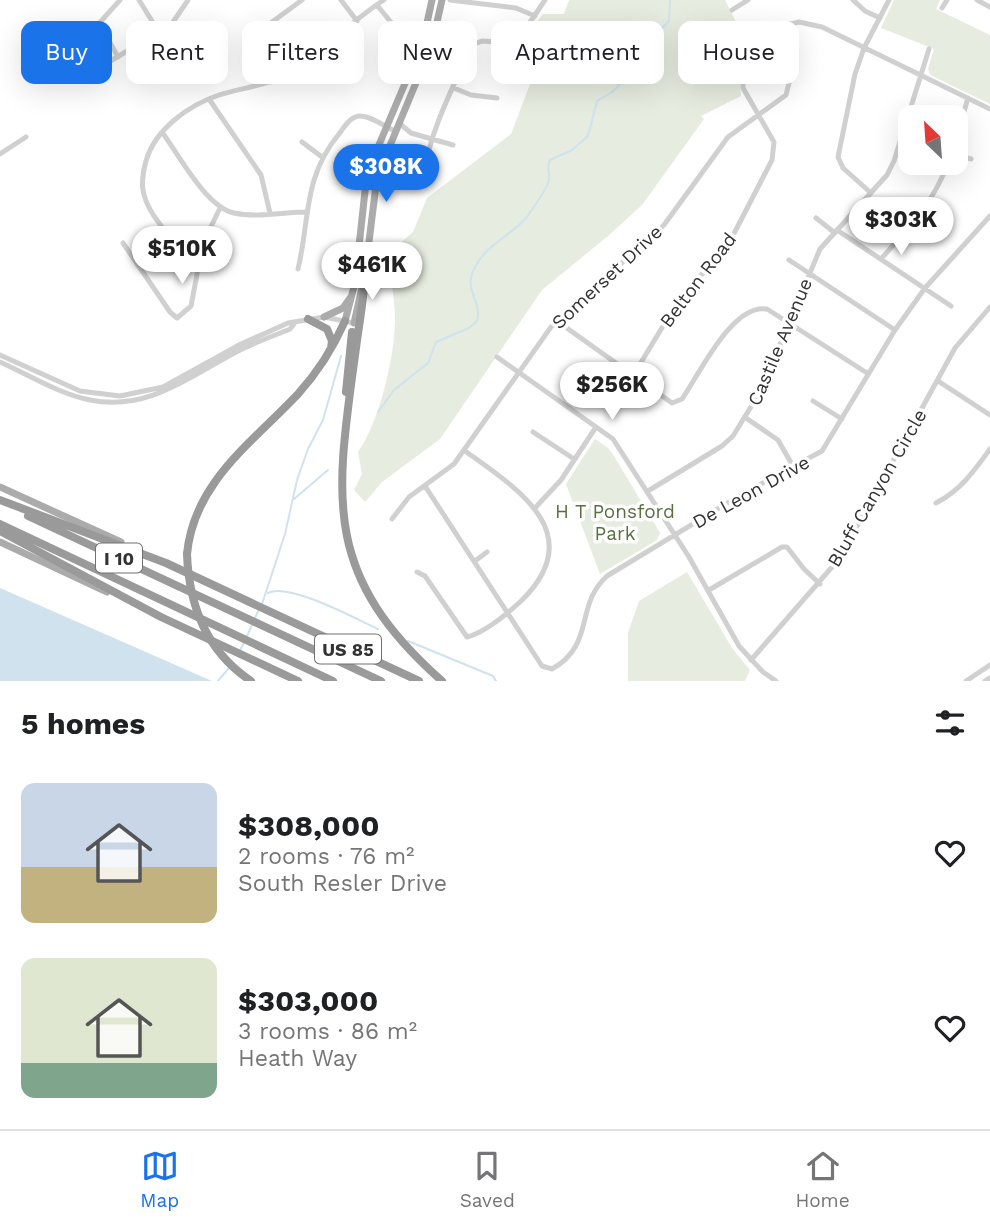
<!DOCTYPE html>
<html lang="en">
<head>
<meta charset="utf-8">
<style>
  :root { --surface:#fff; --page:#f2f2f2; --text:#202124; --muted:#757577; --line:#e0e0e0; --accent:#1a73e8 }
  body { margin:0; font-family:"Work Sans",sans-serif; background:var(--page); color:var(--text); height:100vh; display:flex; flex-direction:column; font-size:26px; white-space:nowrap }
  * { box-sizing:border-box; margin:0 }
  p { font-size:23px; color:var(--muted) }
  .icon { flex:none; width:38px; height:38px; fill:none; stroke:currentColor; stroke-width:2; stroke-linecap:round; stroke-linejoin:round }
  .map { position:relative; height:681px; overflow:hidden }
  .details { display:flex; flex-direction:column; background:var(--surface); flex:1 }
  .details>* { flex:none }
  .guide { position:absolute; left:21px; top:21px; width:948px; height:63px; display:flex; gap:14px }
  .needle { width:46px; rotate:335deg }
  .fabs { position:absolute; left:898px; top:105px; display:grid; gap:14px }
  .fabs a { display:grid; place-items:center; width:70px; height:70px; border-radius:14px; background:var(--surface); box-shadow:0 7px 28px #0002; font-size:35px }
  .price { position:absolute; translate:-50% -60px; padding:0 16px; border-radius:24px; background:#fff; color:#222; font-size:23px; line-height:46px; filter:drop-shadow(0 2px 4px #0008) }
  .price::after { content:''; position:absolute; left:50%; top:42px; width:21px; height:16px; margin-left:-10px; background:inherit; clip-path:polygon(0 0,100% 0,50% 100%) }
  .price.active { background:var(--accent); color:#fff }
  ul { padding:0; list-style:none }
  li { display:flex; align-items:center; gap:21px; height:175px; padding:0 21px }
  li span { display:grid; place-items:center; flex:none; width:196px; height:140px; border-radius:14px; color:#555 }
  li>.icon { margin-inline-start:auto }
  span .icon { width:84px; height:84px; fill:#fffc; stroke-width:1 }
  li b { font-size:30px }
  h2 { display:flex; justify-content:space-between; align-items:center; height:84px; padding:0 21px; font-size:30px }
  .pill { padding:0 24px; border-radius:14px; background:var(--surface); box-shadow:0 7px 28px #0002; font-size:24px; line-height:63px }
  .pill.active { background:var(--accent); color:#fff }
  .tab-bar { display:flex; justify-content:space-around; align-items:center; height:98px; border-top:2px solid var(--line); background:var(--surface); font-size:19px; color:var(--muted) }
  .tab-bar a { display:grid; justify-items:center; gap:4px }
  .tab-bar .active { color:var(--accent) }
  .map>svg:first-child { display:block }
  .green { fill:#e6ecdf }
  .water { fill:#cfe2ee }
  .lines { fill:none; stroke-linecap:round; stroke-linejoin:round }
  .stream { stroke:#cfe2ee; stroke-width:2 }
  .minor { stroke:#d0d0d0; stroke-width:5 }
  .major { stroke:#ababab; stroke-width:7 }
  .highway { stroke:#9a9a9a; stroke-width:8 }
  .highway-bridge { stroke:#9a9a9a; stroke-width:8 }
  .labels { text-anchor:middle; dominant-baseline:central; stroke-width:7; stroke-linejoin:round; paint-order:stroke }
  .shield { fill:#fff; stroke:#707070; stroke-width:2 }
  .shield-label { font-size:18px; font-weight:bold; fill:#333 }
  .street-label { font-size:19px; fill:#333; stroke:#fff }
  .park-label { font-size:19px; fill:#56703f; stroke:#fff }
</style>
</head>
<body>
<div class="map">
<svg width="990" height="681" viewBox="0 0 990 681">
  <rect width="100%" height="100%" fill="#fff"/>
  <!-- green -->
  <path class="green" d="M569 0H725L747 44 737 59 741 96 701 116 704 119 642 205 608 236 542 290 440 439 382 482 365 502 354 490 362 474 358 452C380 421 396 353 395 314 394 294 390 275 387 255L413 232 427 198 511 134 548 37 535 24 543 14H564Z
    M894 0H940L936 9 990 35V104L930 75 928 69 934 49 881 28Z
    M595 439 608 448 614 456 660 533 657 540 600 574 566 484Z
    M687 572 732 648 750 670 745 681H628V633L639 601Z"/>
  <!-- water -->
  <path class="water" d="M0 588 212 681H0Z"/>
  <g class="lines">
    <!-- stream -->
    <path class="stream" d="M378 412 394 390 428 363 436 342 469 328 477 321C482 303 466 291 472 274 482 246 510 237 527 217 531 211 549 186 549 180 550 172 546 168 550 160L572 150 588 136 597 101 612 92 632 73 644 46 669 21 670 0
      M294 499 328 470
      M268 593C288 582 356 619 378 629
      M262 604 285 534 297 480 308 449 323 420 341 356
      M254 620 259 609
      M247 636 252 625
      M408 641 493 676 496 681
      M239 652 245 641
      M218 681 229 668"/>
    <!-- minor -->
    <path class="minor" d="M139 0 160 34
      M341 0 357 21
      M450 0 516 8 535 16
      M853 0 865 11 880 18
      M977 0 990 7
      M377 5 398 31 426 42
      M942 8 947 0
      M732 10 748 0
      M99 23 118 57
      M68 58 120 0
      M103 71 107 63 171 25 188 0
      M271 82 253 41V36L302 0
      M454 88 471 95 497 98
      M209 99 261 175 270 213
      M399 123 411 133 453 145
      M162 132C179 155 206 207 234 213 257 218 284 212 307 212
      M956 139 968 98
      M302 142 322 157
      M0 154 26 137
      M956 155 971 159
      M426 182C420 149 458 77 472 45L482 41 516 43 545 0
      M871 193 843 168 838 157 855 74 864 48 889 0
      M816 218 835 233
      M837 230 951 306
      M123 243 170 312 177 318 191 306 203 243 220 208
      M200 257C176 251 168 235 154 216 141 196 140 183 146 161 155 129 189 105 219 95 240 88 261 87 281 77 319 56 348 23 384 0
      M881 259C909 227 933 204 948 163
      M789 260 895 330
      M298 269C310 219 303 177 339 134 344 127 350 117 359 116 370 115 385 127 395 131
      M557 321 672 403 682 399C699 375 732 303 767 309L867 373
      M0 355 80 391 120 396 163 387 241 344 288 323 324 317 354 323
      M497 357 613 439 689 557 739 646 763 672 776 681
      M0 362C29 375 59 394 90 400 149 412 191 375 240 350 256 342 273 336 290 329L295 323
      M634 374 680 298 727 247 772 160 774 142 743 88V56L782 26 799 22 822 27 990 109
      M938 381 990 415
      M813 401 842 419
      M746 418 778 440 794 468
      M533 432 574 459
      M425 486 542 666 552 669C596 644 574 606 607 576L744 493 822 451 895 330 925 288 990 216
      M648 491 722 446 733 436 760 392 820 249 887 175 894 161 929 49
      M936 503C961 490 974 471 990 449
      M535 508 561 480 596 427
      M392 519 409 497 454 464 551 327 664 225 728 137 786 95 789 83 785 70
      M475 561 487 552
      M417 572 425 576 467 637C486 632 507 614 521 601 590 534 518 489 465 451
      M709 590 782 547H787L804 569 820 584
      M751 660 839 559 955 348 990 307
      M966 681 990 665
      M985 681 990 678"/>
    <!-- major -->
    <path class="major" d="M324 317 343 308 350 298
      M345 321 355 283 367 173 423 41 432 0
      M354 323 365 274 377 177 432 44 442 0
      M0 487 121 542
      M0 542 107 592"/>
    <!-- highway -->
    <path class="highway" d="M365 274C364 299 359 324 356 348 336 496 320 573 442 681
      M308 319 327 329 332 341 331 348
      M346 392 352 332
      M0 500 166 563 419 681
      M28 516 381 681
      M0 524 333 681
      M0 531 161 617 298 681
      M187 554C194 482 252 443 298 394 318 372 333 348 345 321"/>
    <!-- highway-bridge -->
    <path class="highway-bridge" d="M187 554C189 606 206 651 251 681"/>
  </g>
  <g class="labels">
    <!-- shield labels -->
    <g class="shield">
      <rect x="96" y="543.5" width="46" height="29" rx="5"/>
      <rect x="315" y="634.5" width="66" height="29" rx="5"/>
    </g>
    <g class="shield-label">
      <text x="119" y="558">I 10</text>
      <text x="348" y="649">US 85</text>
    </g>
    <!-- street labels -->
    <g class="street-label">
      <text transform="translate(607 277) rotate(-43)">Somerset Drive</text>
      <text transform="translate(698 280) rotate(-53)">Belton Road</text>
      <text transform="translate(780 342) rotate(-67)">Castile Avenue</text>
      <text transform="translate(877 488) rotate(-60)">Bluff Canyon Circle</text>
      <text transform="translate(751 492) rotate(-29)">De Leon Drive</text>
    </g>
    <!-- park labels -->
    <g class="park-label">
      <text x="615" y="511">H T Ponsford<tspan x="615" dy="22">Park</tspan></text>
    </g>
  </g>
</svg>
<div class="fabs">
<a><svg class="needle" viewBox="-14 -14 28 28"><path d="M0-13l5 13h-10z" fill="#e53935"/><path d="M0 13l5-13h-10z" fill="#757577"/></svg></a>
</div>
<b class="price active" style="left:386px;top:204px">$308K</b>
<b class="price" style="left:901px;top:257px">$303K</b>
<b class="price" style="left:182px;top:286px">$510K</b>
<b class="price" style="left:372px;top:302px">$461K</b>
<b class="price" style="left:612px;top:422px">$256K</b>
<div class="guide">
<a class="pill active">Buy</a>
<a class="pill">Rent</a>
<a class="pill">Filters</a>
<a class="pill">New</a>
<a class="pill">Apartment</a>
<a class="pill">House</a>
</div>
</div>
<section class="details">
<h2>5 homes<svg class="icon" aria-label="filters" viewBox="0 0 24 24"><path d="M4 7h16M4 17h16"/><circle cx="9" cy="7" r="2"/><circle cx="15" cy="17" r="2"/></svg></h2>
<ul>
<li><span style="background:linear-gradient(#c9d6e8 60%,#c2b280 0)"><svg class="icon" aria-label="home" viewBox="0 0 24 24"><path d="M3 11l9-7 9 7M6 9v11h12V9"/></svg></span><div><b>$308,000</b><p>2 rooms · 76 m²</p><p>South Resler Drive</p></div><svg class="icon" aria-label="heart" viewBox="0 0 24 24"><path d="M12 20l-8-8c-3-5 5-10 8-4 3-6 11-1 8 4z"/></svg></li>
<li><span style="background:linear-gradient(#dfe7d0 75%,#7fa58c 0)"><svg class="icon" aria-label="home" viewBox="0 0 24 24"><path d="M3 11l9-7 9 7M6 9v11h12V9"/></svg></span><div><b>$303,000</b><p>3 rooms · 86 m²</p><p>Heath Way</p></div><svg class="icon" aria-label="heart" viewBox="0 0 24 24"><path d="M12 20l-8-8c-3-5 5-10 8-4 3-6 11-1 8 4z"/></svg></li>
</ul>
</section>
<nav class="tab-bar">
<a class="active"><svg class="icon" aria-label="map" viewBox="0 0 24 24"><path d="M3 6l6-2 6 2 6-2v14l-6 2-6-2-6 2zM9 4v14M15 6v14"/></svg>Map</a>
<a><svg class="icon" aria-label="saved" viewBox="0 0 24 24"><path d="M7 4h10v16l-5-4-5 4z"/></svg>Saved</a>
<a><svg class="icon" aria-label="home" viewBox="0 0 24 24"><path d="M3 11l9-7 9 7M6 9v11h12V9"/></svg>Home</a>
</nav>
</body>
</html>
